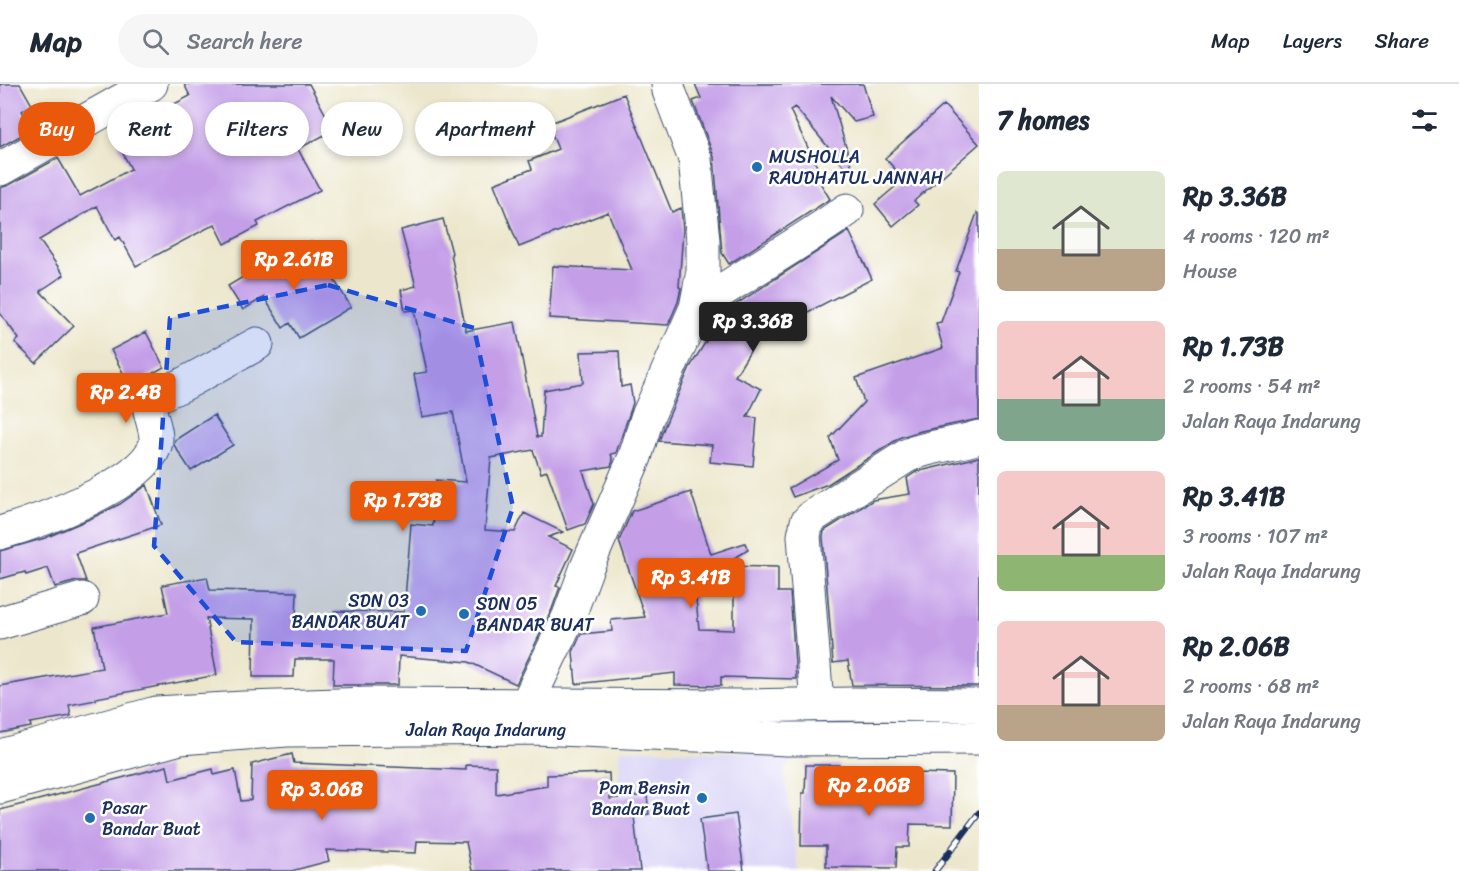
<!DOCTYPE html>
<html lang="en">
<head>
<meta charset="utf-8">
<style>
  :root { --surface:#fff; --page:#f6f6f7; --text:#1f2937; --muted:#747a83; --line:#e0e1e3; --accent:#ea580c }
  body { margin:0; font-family:Sriracha,sans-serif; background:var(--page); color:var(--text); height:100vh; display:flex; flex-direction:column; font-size:22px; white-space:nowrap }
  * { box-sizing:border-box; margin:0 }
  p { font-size:20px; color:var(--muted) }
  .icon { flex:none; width:33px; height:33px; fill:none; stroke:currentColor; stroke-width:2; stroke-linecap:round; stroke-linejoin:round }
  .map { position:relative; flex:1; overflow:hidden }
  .side { display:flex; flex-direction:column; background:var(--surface); width:480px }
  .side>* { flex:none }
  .guide { position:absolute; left:18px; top:18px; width:570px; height:54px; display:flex; gap:12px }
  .price { position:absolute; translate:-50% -51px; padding:0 14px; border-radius:6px; background:var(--accent); color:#fff; font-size:20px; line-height:39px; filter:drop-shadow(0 2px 3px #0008) }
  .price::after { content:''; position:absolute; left:50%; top:36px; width:18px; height:14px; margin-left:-9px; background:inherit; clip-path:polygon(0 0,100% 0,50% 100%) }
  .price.current { background:#222; color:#fff }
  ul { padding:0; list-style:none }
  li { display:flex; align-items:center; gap:18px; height:150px; padding:0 18px }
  li span { display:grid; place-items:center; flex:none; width:168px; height:120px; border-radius:9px; color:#555 }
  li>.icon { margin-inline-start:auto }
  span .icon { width:72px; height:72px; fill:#fffc; stroke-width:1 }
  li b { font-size:26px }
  h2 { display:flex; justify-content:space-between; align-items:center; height:72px; padding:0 18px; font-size:26px }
  .chip { padding:0 21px; border-radius:27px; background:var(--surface); box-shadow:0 3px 9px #0003; font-size:21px; line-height:54px }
  .chip.current { background:var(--accent); color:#fff }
  header { display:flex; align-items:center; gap:36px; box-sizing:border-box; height:84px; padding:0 30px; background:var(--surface); border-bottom:2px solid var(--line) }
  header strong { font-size:28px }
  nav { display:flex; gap:33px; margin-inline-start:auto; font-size:21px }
  .search { width:420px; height:54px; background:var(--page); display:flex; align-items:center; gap:15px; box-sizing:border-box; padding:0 21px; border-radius:33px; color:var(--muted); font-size:22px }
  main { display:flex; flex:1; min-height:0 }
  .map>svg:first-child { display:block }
  .built { fill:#dbd6f7 }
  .building { fill:#c49fe8; fill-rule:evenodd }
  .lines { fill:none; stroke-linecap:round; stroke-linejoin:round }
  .minor-casing { stroke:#3a4b6e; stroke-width:35 }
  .highway-casing { stroke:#3a4b6e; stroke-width:35 }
  .minor { stroke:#fff; stroke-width:33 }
  .highway { stroke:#fff; stroke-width:33 }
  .rail-casing { stroke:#1b2f5e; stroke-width:7 }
  .rail { stroke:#fff; stroke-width:4.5; stroke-dasharray:14; stroke-linecap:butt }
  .marked { fill:#1d4ed8; fill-opacity:0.2; stroke:#1d4ed8; stroke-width:4.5; stroke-dasharray:12 8; stroke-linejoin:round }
  .poi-dot { fill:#1f6fb2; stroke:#fff; stroke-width:2 }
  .labels { text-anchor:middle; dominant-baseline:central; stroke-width:5; stroke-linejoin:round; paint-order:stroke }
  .poi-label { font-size:18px; fill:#1b2f5e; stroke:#fff; text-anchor:start }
  .street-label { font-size:18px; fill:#1b2f5e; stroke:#fff }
</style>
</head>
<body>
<header>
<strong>Map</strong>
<div class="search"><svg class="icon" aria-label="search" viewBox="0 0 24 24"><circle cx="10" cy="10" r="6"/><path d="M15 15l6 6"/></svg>Search here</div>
<nav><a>Map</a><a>Layers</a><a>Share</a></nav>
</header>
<main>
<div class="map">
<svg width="979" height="787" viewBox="0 0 979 787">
  <rect width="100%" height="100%" fill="#fff"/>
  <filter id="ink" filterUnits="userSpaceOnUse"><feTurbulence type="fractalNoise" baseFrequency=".0167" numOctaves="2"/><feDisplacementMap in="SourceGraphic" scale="12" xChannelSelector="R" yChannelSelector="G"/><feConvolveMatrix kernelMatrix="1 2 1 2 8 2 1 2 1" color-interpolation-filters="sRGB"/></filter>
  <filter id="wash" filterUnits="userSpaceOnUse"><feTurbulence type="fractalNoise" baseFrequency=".008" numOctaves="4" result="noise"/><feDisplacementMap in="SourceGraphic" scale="24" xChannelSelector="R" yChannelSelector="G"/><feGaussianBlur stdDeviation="1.35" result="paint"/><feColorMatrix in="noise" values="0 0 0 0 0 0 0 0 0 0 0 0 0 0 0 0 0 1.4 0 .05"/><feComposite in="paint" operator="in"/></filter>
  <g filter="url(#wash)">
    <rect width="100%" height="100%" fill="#ece7cc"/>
    <!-- built -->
    <path class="built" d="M621 665 797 670 784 688 799 787H621L615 740Z"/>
    <g id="blocks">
      <!-- building -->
      <path class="building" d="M0 0H20L32 21 22 27 33 45 0 63Z
        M184 0H309L334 46 298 65 320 106 257 138 259 142 225 160 215 140 136 182 120 153 115 156 97 122 39 156 64 191 40 207 74 242 36 279 15 259 19 255 0 229V104L9 101 58 74 80 112 131 85 118 60 133 52 125 36 153 20 157 29 190 12Z
        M695 0H863L873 33 854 38 831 12 856 97 795 23 790 26 821 91 816 92 830 115 729 180 722 169 714 73 693 17 701 14Z
        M624 10 672 128 681 124 683 146 679 203 681 204 678 218 668 241 549 234 553 182 632 186 608 128 519 163 494 100 532 85 529 77 558 65 548 40Z
        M944 21 979 60 914 117 918 121 893 142 875 120 904 95 885 74Z
        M977 129 979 130V335L921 347 901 353 828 400 793 413 789 404 838 376 830 354 864 318 856 294 943 264 936 239 941 238 959 188 956 187Z
        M443 135 452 169 451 170 466 247 515 238 537 353H541L544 306 583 299 581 268 619 267 621 303 630 301 633 319 617 366 616 369 611 370 613 377 611 382 583 387 594 420 585 440 568 446 547 387 541 389 533 366 491 374 485 446 515 448 524 429 563 448 548 453 573 465 556 502 560 503 552 525 516 600 469 578 399 572 398 601H333L334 575H295L294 593H253L254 535 206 534 217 591 96 614V616L69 621 71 632 30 639 31 643 0 649V602L102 584 94 543 168 529 162 501 207 493 210 506 297 508 296 534H334V527L404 528 411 440 433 442 436 396 466 398 453 328 422 333 414 290 427 288 414 226 405 227 401 206 416 202 401 146Z
        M849 147 872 195 804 230 801 224 767 240 735 292 761 305 747 333 757 334 753 382 710 378 712 361 659 357 665 341 690 283 724 228Z
        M311 158 351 223 299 254 290 239 283 244 264 213 243 226 228 202 273 175 276 180Z
        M146 248 164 283 130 302 111 266Z
        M214 331 233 361 191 387 174 361 175 356Z
        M979 373V602L852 601 848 577 833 579 823 453 824 447 873 416 910 410 907 394 916 388Z
        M147 401 161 441 76 469 86 497H77L55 503 48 484 26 491 25 488 0 495V467L45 454 94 433 120 420Z
        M691 408 711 470 745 459 748 466 721 482 778 483V508H790L796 595 721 593V602L675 601V589L576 600 573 568 581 550 612 547 611 536 645 533 619 457 632 427ZM734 493V546L699 545 695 506Z
        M292 670 294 679 466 686V681L496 682V710L547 702V691L609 689 610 715 647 711 649 730 634 732 640 787H472L466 758 417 757 416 769 326 766 329 777 291 787H0V726L167 682 170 696 213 685 214 691 235 686 241 717 251 716 252 680Z
        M806 681H839V709L914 711V689L953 690 952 741 910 740 909 763H897L896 784 826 783V762H801L802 709H805Z
        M736 730 744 787H707L700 735Z"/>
    </g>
  </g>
  <g filter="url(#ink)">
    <use href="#blocks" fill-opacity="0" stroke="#3a4b6e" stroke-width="1.5"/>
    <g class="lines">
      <defs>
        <path id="minor" d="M0 85 151 0
          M696 224C745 190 798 161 847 126
          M0 449C38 438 142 401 155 362 159 350 150 333 149 321L154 313 182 301 257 260
          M0 539 82 515
          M527 620 569 532 587 483 635 373 647 334 696 224 703 187V156L695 75 669 7 668 0
          M817 620 804 452 807 438 813 432 908 371C931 361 955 361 979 353"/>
        <path id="highway" d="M0 672 156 629 244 624 368 620 743 622 852 620 979 621
          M0 703 180 654 287 646 536 644 787 655 979 654"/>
      </defs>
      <!-- minor casing -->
      <use href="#minor" class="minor-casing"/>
      <!-- highway casing -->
      <use href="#highway" class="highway-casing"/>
      <!-- minor -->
      <use href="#minor" class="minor"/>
      <!-- highway -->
      <use href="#highway" class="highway"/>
      <defs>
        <path id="rail" d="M935 787 979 729"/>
      </defs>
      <!-- rail casing -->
      <use href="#rail" class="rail-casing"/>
      <!-- rail -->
      <use href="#rail" class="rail"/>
    </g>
  </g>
  <!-- marked area -->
  <path class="marked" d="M328 201 474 244 513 423 466 567 236 558 154 462 170 234Z"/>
  <!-- markers -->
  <g class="poi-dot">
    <circle cx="757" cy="83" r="6"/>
    <circle cx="421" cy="527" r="6"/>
    <circle cx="464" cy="530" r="6"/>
    <circle cx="702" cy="714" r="6"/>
    <circle cx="90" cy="734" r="6"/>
  </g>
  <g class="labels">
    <!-- poi labels -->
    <g class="poi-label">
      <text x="769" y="73">MUSHOLLA<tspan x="769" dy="21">RAUDHATUL JANNAH</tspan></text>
      <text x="409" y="517" text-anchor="end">SDN 03<tspan x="409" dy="21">BANDAR BUAT</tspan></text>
      <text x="476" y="520">SDN 05<tspan x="476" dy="21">BANDAR BUAT</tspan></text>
      <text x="690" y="704" text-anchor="end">Pom Bensin<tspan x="690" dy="21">Bandar Buat</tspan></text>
      <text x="102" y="724">Pasar<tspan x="102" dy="21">Bandar Buat</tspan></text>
    </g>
    <!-- street labels -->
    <g class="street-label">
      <text x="486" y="646">Jalan Raya Indarung</text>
    </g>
  </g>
</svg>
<b class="price" style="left:294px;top:207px">Rp 2.61B</b>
<b class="price current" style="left:753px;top:269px">Rp 3.36B</b>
<b class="price" style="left:126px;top:340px">Rp 2.4B</b>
<b class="price" style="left:403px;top:448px">Rp 1.73B</b>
<b class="price" style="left:691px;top:525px">Rp 3.41B</b>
<b class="price" style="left:869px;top:733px">Rp 2.06B</b>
<b class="price" style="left:322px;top:737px">Rp 3.06B</b>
<div class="guide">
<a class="chip current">Buy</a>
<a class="chip">Rent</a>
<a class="chip">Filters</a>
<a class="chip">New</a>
<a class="chip">Apartment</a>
</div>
</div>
<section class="side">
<h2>7 homes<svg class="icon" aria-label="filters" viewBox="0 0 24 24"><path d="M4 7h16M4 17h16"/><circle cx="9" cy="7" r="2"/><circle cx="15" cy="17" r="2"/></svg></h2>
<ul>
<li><span style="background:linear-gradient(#dfe7d0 65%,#b9a48a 0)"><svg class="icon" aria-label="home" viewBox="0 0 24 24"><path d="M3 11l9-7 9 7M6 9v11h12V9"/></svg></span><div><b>Rp 3.36B</b><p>4 rooms · 120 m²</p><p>House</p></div></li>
<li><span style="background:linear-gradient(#f6c9c9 65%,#7fa58c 0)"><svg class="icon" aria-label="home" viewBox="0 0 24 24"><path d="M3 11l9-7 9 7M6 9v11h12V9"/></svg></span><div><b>Rp 1.73B</b><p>2 rooms · 54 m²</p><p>Jalan Raya Indarung</p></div></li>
<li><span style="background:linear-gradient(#f6c9c9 70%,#8fb573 0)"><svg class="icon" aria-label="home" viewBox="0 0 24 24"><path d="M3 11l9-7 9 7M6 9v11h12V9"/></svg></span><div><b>Rp 3.41B</b><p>3 rooms · 107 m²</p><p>Jalan Raya Indarung</p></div></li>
<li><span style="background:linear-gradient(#f6c9c9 70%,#b9a48a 0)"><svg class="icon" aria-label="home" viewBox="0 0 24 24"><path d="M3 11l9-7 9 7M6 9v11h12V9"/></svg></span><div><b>Rp 2.06B</b><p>2 rooms · 68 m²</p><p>Jalan Raya Indarung</p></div></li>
</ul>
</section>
</main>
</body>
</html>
